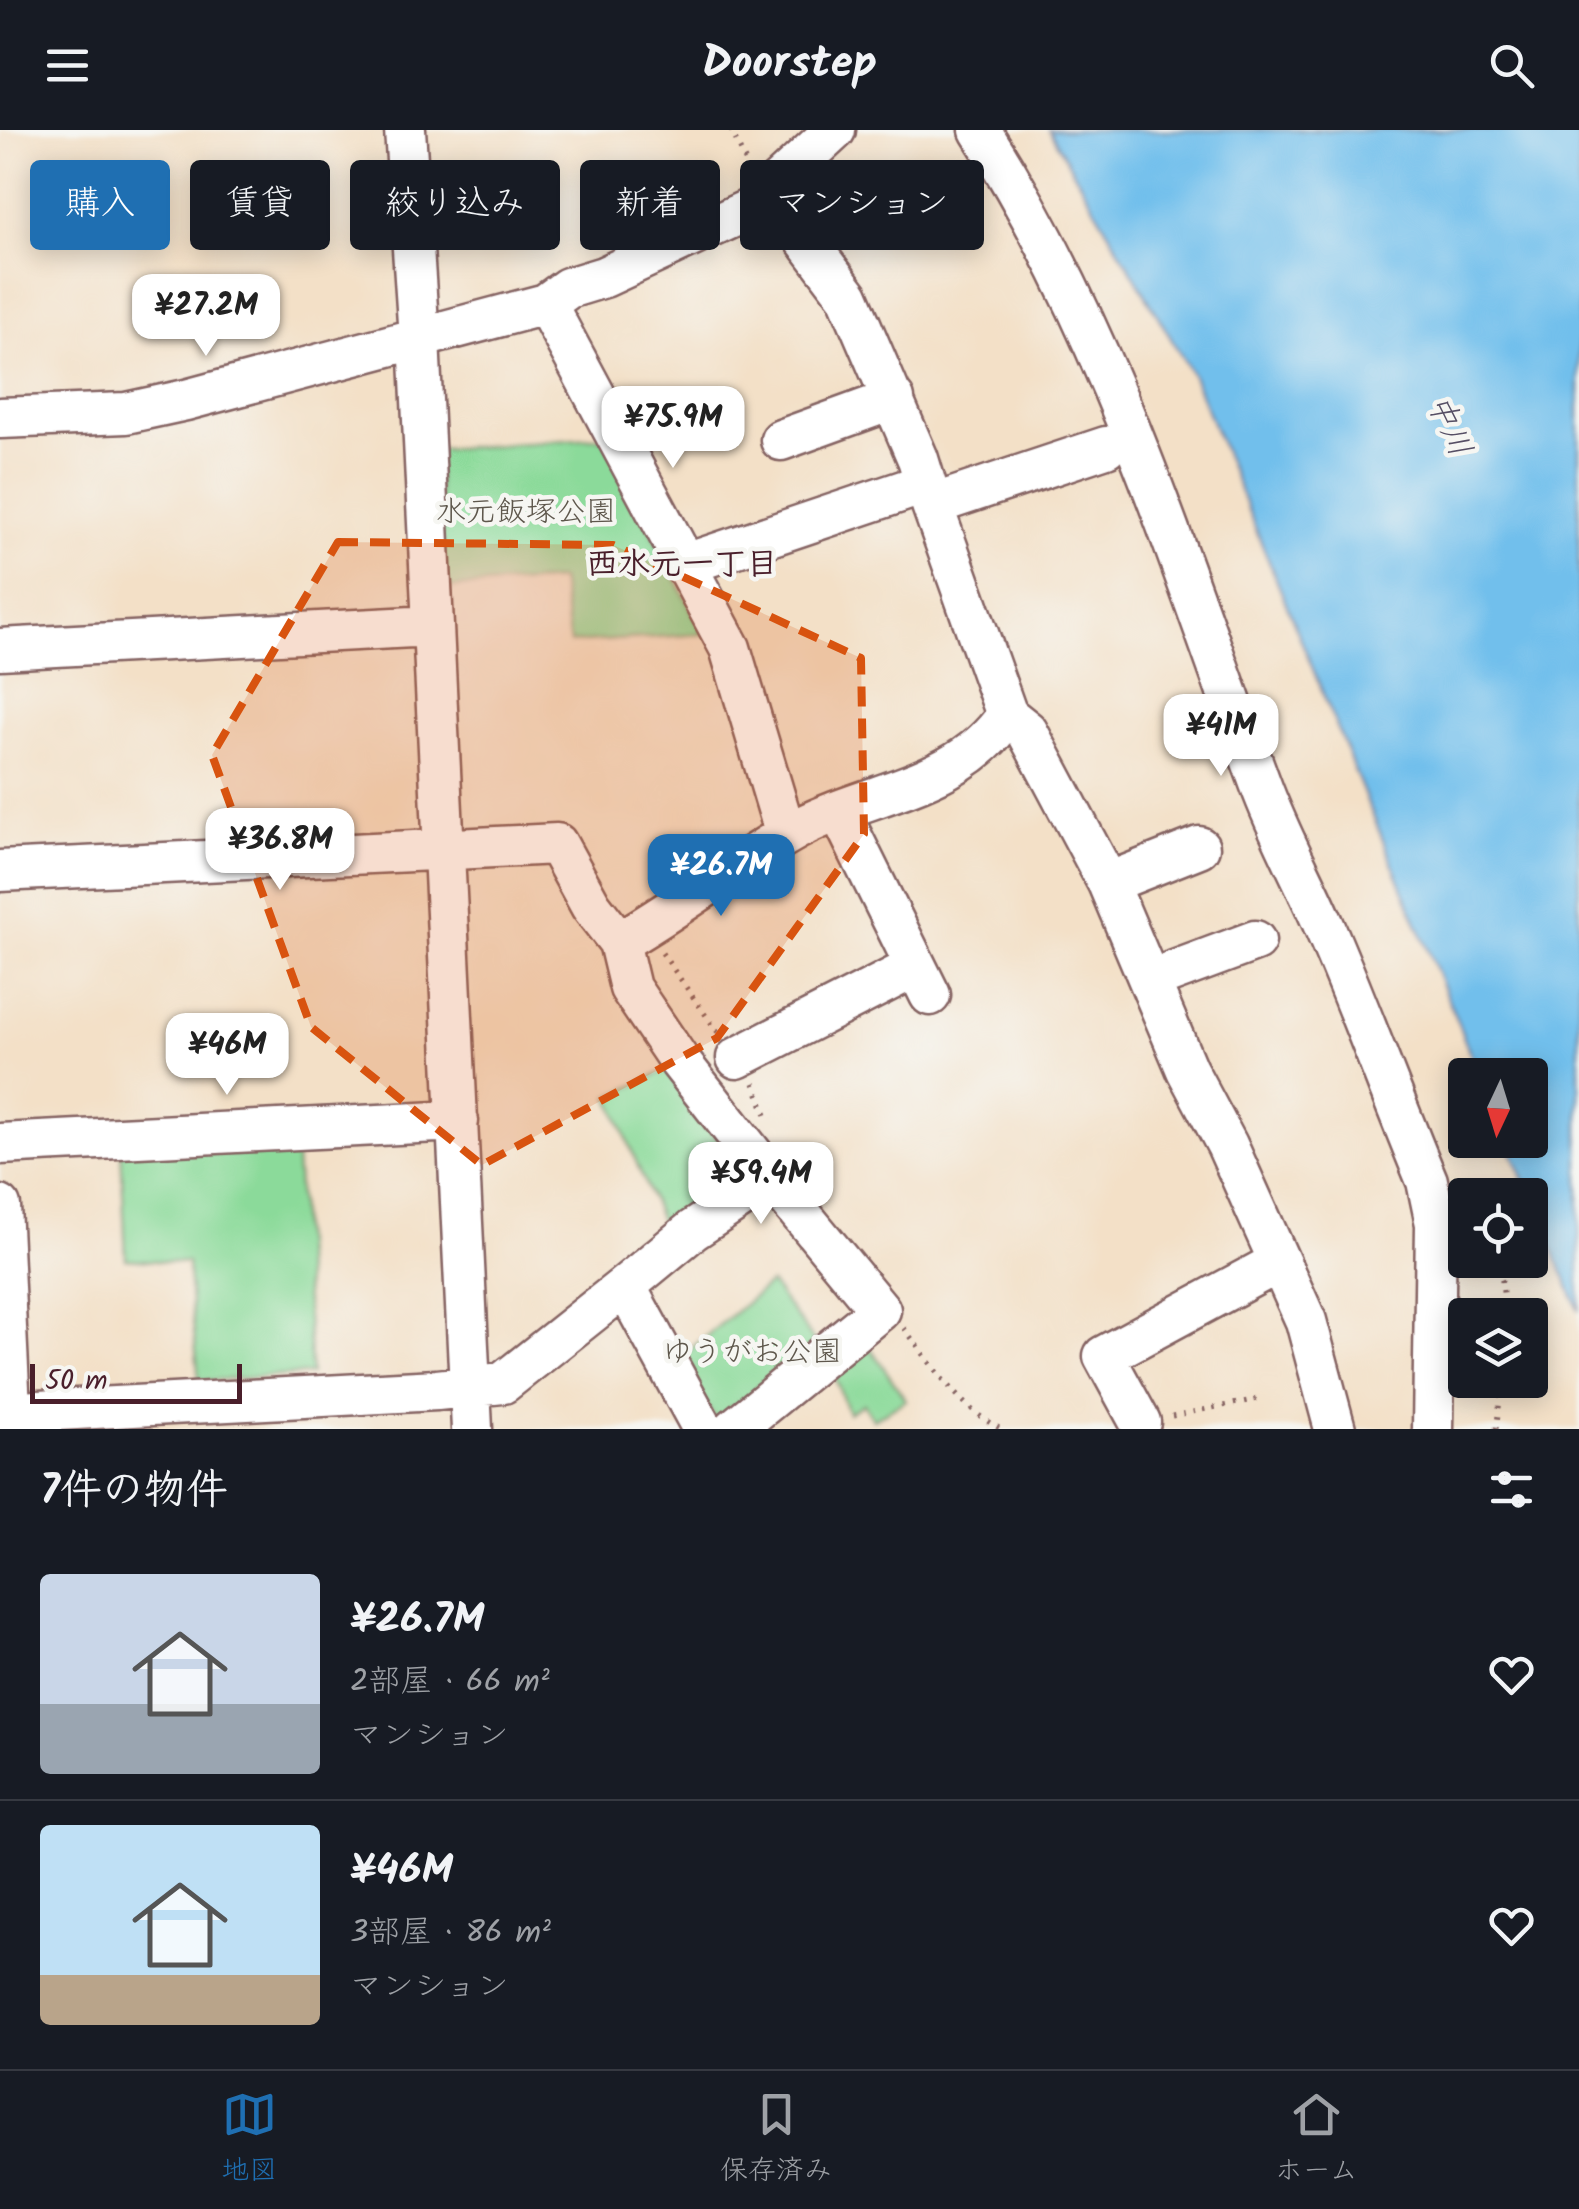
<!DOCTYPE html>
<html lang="ja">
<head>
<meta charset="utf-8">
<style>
  :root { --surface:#171b24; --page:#242831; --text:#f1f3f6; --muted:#9ea1a6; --line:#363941; --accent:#1f6fb2 }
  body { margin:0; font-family:Kalam,"Klee One",sans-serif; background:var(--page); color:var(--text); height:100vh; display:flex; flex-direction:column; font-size:38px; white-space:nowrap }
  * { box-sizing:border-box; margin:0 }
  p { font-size:32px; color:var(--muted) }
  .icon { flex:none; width:55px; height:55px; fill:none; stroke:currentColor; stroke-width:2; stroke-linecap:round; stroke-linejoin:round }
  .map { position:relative; height:1299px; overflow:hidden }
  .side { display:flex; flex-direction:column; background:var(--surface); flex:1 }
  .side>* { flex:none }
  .hud { position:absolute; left:30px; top:30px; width:1000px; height:90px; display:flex; gap:20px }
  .needle { width:65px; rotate:184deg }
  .tools { position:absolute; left:1448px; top:928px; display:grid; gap:20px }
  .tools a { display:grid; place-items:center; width:100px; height:100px; border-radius:10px; background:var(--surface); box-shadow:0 5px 25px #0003; font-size:50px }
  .scale { position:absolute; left:30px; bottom:25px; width:212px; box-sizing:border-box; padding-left:10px; border:5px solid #4a1f2b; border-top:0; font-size:28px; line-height:35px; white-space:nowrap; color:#4a1f2b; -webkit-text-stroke:8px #f6f6f2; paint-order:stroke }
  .price { position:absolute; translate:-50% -85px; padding:0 22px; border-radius:20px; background:#fff; color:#222; font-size:32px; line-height:65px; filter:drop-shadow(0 2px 5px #0008) }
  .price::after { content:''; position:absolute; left:50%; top:60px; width:30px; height:22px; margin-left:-15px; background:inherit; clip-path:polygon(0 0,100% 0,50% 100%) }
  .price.selected { background:var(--accent); color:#fff }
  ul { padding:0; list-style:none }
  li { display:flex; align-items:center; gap:30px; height:250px; padding:0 40px }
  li+li { border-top:2px solid var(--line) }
  li span { display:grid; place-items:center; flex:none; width:280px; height:200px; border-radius:10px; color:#555 }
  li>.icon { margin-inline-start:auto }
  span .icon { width:120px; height:120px; fill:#fffc; stroke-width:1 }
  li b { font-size:42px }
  h2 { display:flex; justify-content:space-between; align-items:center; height:120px; padding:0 40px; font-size:42px }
  .tag { padding:0 35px; border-radius:10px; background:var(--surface); box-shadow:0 5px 25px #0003; font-size:35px; line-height:90px }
  .tag.selected { background:var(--accent); color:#fff }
  header { display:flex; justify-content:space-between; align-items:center; height:130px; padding:0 40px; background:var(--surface); font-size:45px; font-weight:700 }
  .tab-bar { display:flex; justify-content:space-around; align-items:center; height:140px; border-top:2px solid var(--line); background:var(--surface); font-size:28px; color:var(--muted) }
  .tab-bar a { display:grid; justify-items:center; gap:5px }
  .tab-bar .selected { color:var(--accent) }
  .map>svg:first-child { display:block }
  .green { fill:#8bda9a; stroke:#6a7c62; stroke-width:2.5 }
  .water { fill:#71bfec; stroke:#5e6f8c; stroke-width:2.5 }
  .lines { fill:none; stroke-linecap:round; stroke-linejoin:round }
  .minor-casing { stroke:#856362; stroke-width:45 }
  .path { stroke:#856362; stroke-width:5; stroke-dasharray:2.5 8; stroke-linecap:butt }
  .minor { stroke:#fff; stroke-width:40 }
  .marked { fill:#d8530f; fill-opacity:0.2; stroke:#d8530f; stroke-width:8; stroke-dasharray:20 12; stroke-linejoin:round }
  .labels { text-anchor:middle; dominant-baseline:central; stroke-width:9; stroke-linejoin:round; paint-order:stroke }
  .park-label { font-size:30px; fill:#5e574c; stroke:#f6f6f2 }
  .water-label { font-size:32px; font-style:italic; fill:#564f65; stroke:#f6f6f2 }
  .neighbourhood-label { font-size:32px; font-weight:bold; fill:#4a1f2b; stroke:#f6f6f2 }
</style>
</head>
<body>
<header><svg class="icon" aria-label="menu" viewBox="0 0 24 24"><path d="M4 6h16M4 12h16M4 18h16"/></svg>Doorstep<svg class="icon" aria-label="search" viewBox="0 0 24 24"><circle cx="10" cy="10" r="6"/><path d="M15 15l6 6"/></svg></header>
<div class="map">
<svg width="1579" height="1299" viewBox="0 0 1579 1299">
  <rect width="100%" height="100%" fill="#f6f6f2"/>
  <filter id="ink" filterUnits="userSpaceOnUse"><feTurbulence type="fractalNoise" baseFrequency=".01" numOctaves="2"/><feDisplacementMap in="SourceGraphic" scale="20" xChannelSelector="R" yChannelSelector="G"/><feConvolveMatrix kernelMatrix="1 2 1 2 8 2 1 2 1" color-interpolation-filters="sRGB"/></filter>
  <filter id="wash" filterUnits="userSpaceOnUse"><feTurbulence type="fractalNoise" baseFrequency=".0048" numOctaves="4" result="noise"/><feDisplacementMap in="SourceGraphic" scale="40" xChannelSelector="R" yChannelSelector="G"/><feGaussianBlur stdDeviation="2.25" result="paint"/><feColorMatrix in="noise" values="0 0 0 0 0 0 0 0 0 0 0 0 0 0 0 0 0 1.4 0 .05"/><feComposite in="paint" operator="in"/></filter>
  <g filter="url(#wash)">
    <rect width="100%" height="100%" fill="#f3e0c7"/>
    <!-- green -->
    <path class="green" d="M604 307 704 504 570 513 560 450 445 458 436 320Z
      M668 939 744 1047 663 1098 610 967Z
      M295 1014 311 1244 199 1251 187 1133 126 1129 121 1019Z
      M770 1153 822 1221 723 1299 675 1232Z
      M863 1207 906 1270 873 1289 863 1274 848 1283 830 1234Z"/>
    <!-- water -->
    <path class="water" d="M1049 0H1579V1181L1507 1010H1530V945H1479L1193 246Z"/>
  </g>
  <g filter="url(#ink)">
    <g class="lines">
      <defs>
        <path id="minor" d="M405 0 419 208 472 1299
          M835 0 769 61 848 166 918 329 932 375 1007 585 1027 601 1108 753 1187 940 1227 1015 1306 1191 1335 1299
          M980 0C1109 201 1178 431 1260 653 1278 703 1304 749 1325 798 1361 881 1392 967 1427 1051L1436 1094 1433 1299
          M546 174 568 158 604 147 774 68
          M0 288 126 283 186 270 546 174 730 518 786 705
          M781 310 894 269
          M932 375 1106 317
          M683 435 924 354
          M0 519 432 496
          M839 681 930 865
          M0 741 557 714 591 776 619 812 630 858 680 932 771 1048
          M1108 753 1199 717
          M619 812C677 779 730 737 788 704 859 662 959 659 1007 585
          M1150 850 1255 811
          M737 928 915 837
          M0 1014 458 991
          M0 1076 11 1299
          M625 1156 693 1100 771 1048 880 1180 734 1299
          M0 1283 437 1260 503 1253 625 1156 703 1299
          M1140 1292 1104 1226 1279 1132"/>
      </defs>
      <!-- minor casing -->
      <use href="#minor" class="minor-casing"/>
      <!-- path -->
      <path class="path" d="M731 0 748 37
        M662 823 719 904
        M754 953 766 985
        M1494 1130 1502 1151 1505 1185
        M904 1198C933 1236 958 1277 1001 1299
        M1172 1286 1263 1268
        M1496 1299 1503 1250"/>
      <!-- minor -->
      <use href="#minor" class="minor"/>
    </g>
  </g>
  <!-- marked area -->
  <path class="marked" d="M338 412 613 415 861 528 864 704 717 908 482 1035 311 897 212 625Z"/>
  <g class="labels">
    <!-- park labels -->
    <g class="park-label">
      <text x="526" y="383">水元飯塚公園</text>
      <text x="752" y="1223">ゆうがお公園</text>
    </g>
    <!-- water labels -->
    <g class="water-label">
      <text transform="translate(1448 296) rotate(66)">中川</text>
    </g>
    <!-- neighbourhood labels -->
    <g class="neighbourhood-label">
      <text x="682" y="435">西水元一丁目</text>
    </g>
  </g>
</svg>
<div class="tools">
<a><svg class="needle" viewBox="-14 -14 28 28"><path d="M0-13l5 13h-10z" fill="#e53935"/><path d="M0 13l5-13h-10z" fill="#9ea1a6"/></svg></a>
<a><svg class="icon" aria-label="locate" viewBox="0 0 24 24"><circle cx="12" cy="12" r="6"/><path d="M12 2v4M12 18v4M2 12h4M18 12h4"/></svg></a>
<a><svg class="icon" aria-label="layers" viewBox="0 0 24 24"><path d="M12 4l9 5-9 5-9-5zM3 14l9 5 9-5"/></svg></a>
</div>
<div class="scale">50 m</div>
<b class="price" style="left:206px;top:229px">¥27.2M</b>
<b class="price" style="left:673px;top:341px">¥75.9M</b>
<b class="price" style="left:1221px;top:649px">¥41M</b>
<b class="price" style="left:280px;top:763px">¥36.8M</b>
<b class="price selected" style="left:721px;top:789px">¥26.7M</b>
<b class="price" style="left:227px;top:968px">¥46M</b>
<b class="price" style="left:761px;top:1097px">¥59.4M</b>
<div class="hud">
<a class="tag selected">購入</a>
<a class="tag">賃貸</a>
<a class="tag">絞り込み</a>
<a class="tag">新着</a>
<a class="tag">マンション</a>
</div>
</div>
<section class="side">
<h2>7件の物件<svg class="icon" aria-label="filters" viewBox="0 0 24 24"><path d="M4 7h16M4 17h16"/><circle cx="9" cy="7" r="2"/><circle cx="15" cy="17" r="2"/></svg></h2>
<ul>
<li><span style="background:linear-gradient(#c9d6e8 65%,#9aa5b1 0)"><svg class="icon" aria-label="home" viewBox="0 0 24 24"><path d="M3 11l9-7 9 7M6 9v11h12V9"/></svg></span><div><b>¥26.7M</b><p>2部屋 · 66 m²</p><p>マンション</p></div><svg class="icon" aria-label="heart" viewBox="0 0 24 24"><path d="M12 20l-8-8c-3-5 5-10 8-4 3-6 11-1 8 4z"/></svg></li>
<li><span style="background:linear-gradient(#bfe0f5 75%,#b9a48a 0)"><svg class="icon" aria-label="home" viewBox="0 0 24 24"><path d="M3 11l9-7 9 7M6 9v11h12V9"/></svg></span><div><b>¥46M</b><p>3部屋 · 86 m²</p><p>マンション</p></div><svg class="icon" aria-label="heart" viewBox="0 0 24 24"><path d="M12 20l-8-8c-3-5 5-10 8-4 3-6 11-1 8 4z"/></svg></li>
</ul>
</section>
<nav class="tab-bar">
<a class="selected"><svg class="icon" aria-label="map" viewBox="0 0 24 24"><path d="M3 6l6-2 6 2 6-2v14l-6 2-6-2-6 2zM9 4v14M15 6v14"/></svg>地図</a>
<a><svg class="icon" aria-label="saved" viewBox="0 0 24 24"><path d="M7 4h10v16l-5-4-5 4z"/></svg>保存済み</a>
<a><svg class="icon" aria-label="home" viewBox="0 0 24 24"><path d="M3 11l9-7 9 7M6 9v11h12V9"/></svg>ホーム</a>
</nav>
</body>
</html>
